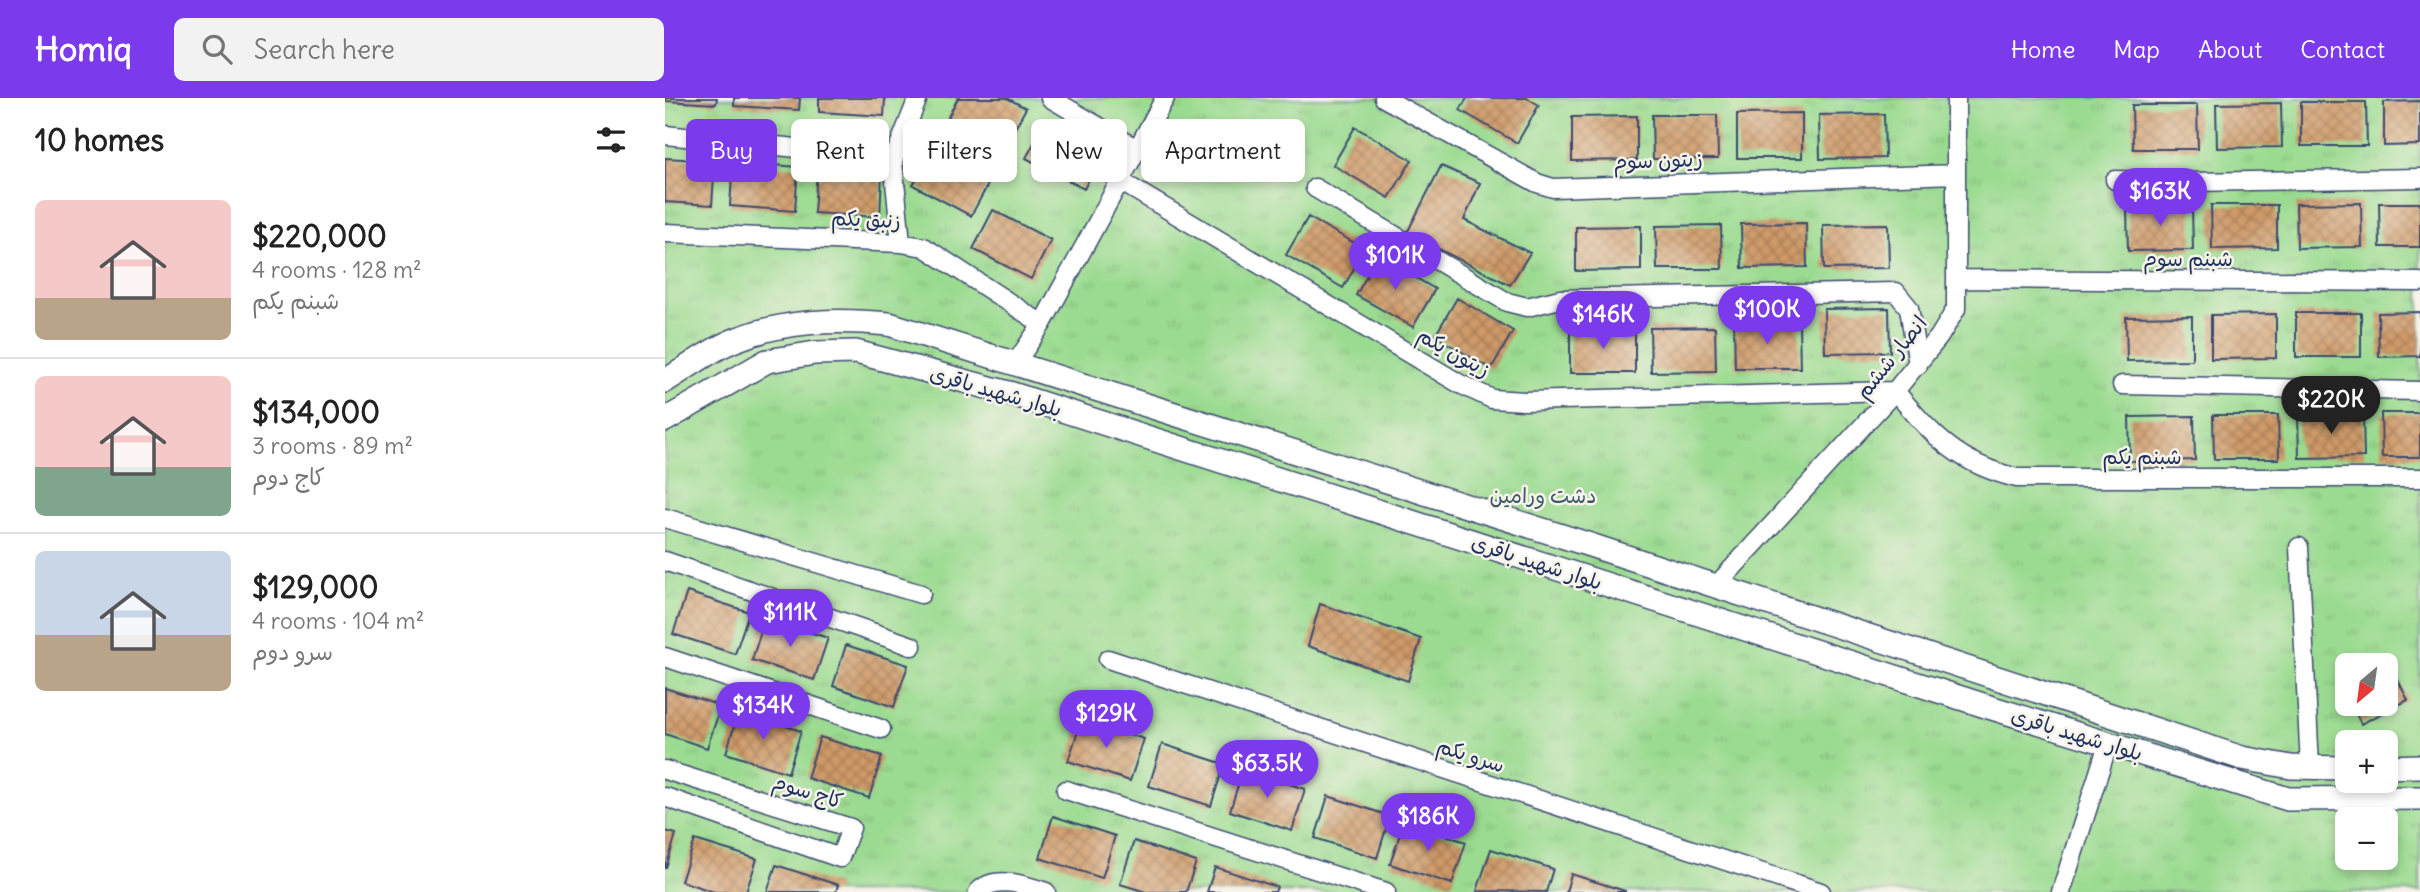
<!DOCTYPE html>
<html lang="en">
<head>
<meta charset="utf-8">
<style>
  :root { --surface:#fff; --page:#f2f2f2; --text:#222; --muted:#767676; --line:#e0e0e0; --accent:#7c3aed }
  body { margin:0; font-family:Delius,"Playpen Sans Arabic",sans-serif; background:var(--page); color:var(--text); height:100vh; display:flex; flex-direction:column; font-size:26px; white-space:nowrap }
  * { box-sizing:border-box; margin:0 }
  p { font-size:23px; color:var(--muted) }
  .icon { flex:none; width:38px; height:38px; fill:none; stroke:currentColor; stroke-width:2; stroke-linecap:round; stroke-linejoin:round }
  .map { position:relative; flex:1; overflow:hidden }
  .details { display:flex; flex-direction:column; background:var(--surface); width:665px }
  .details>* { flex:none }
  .guide { position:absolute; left:21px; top:21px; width:665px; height:63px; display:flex; gap:14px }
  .needle { width:46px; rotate:209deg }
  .tools { position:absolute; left:1670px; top:555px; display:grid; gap:14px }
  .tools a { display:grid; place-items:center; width:63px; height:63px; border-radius:10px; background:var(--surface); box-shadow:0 4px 10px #0003; font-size:35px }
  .price { position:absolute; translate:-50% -60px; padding:0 16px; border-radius:24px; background:var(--accent); color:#fff; font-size:23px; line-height:46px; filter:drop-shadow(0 2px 4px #0008) }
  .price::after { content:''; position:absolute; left:50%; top:42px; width:21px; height:16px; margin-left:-10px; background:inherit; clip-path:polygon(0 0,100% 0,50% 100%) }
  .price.current { background:#222; color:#fff }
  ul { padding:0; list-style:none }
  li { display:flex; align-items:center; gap:21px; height:175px; padding:0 35px }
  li+li { border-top:2px solid var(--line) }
  li span { display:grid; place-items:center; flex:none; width:196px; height:140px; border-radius:10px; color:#555 }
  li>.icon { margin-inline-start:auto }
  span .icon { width:84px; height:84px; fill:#fffc; stroke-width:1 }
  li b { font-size:30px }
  h2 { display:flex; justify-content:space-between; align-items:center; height:84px; padding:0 35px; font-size:30px }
  .tag { padding:0 24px; border-radius:10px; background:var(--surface); box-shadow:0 4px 10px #0003; font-size:24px; line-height:63px }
  .tag.current { background:var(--accent); color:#fff }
  header { display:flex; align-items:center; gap:42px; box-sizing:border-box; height:98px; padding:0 35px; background:var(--accent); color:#fff }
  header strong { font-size:33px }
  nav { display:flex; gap:38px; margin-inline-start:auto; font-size:24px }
  .search { width:490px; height:63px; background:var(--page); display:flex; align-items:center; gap:18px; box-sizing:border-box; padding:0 24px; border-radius:10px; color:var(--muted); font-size:26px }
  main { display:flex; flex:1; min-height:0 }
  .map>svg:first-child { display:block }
  .park { fill:url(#park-tufts); stroke:#5b8578; stroke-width:2; fill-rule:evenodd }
  .building { fill:url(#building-cross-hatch) }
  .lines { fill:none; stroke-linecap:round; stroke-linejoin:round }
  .minor-casing { stroke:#3b4a6e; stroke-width:21 }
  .tertiary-casing { stroke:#3b4a6e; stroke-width:26 }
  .minor { stroke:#fff; stroke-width:18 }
  .tertiary { stroke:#fff; stroke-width:23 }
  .labels { text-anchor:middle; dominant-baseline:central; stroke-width:5; stroke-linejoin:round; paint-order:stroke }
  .street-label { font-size:21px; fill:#1b2f5e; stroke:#f7f3e8 }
  .park-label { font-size:21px; fill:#3b5a6b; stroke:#f7f3e8 }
</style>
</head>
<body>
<header>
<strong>Homiq</strong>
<div class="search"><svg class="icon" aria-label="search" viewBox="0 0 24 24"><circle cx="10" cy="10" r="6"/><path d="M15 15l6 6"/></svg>Search here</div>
<nav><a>Home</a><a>Map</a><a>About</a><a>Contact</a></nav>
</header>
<main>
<section class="details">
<h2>10 homes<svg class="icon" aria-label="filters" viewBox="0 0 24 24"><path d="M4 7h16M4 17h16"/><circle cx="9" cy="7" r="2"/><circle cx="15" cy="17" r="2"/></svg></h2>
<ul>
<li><span style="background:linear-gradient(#f6c9c9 70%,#b9a48a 0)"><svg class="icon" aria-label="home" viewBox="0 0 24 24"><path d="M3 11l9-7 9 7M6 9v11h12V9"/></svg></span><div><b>$220,000</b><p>4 rooms · 128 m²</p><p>شبنم یکم</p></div></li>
<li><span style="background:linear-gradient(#f6c9c9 65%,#7fa58c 0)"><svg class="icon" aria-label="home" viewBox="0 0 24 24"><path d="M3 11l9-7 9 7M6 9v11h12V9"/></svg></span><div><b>$134,000</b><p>3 rooms · 89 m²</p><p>کاج دوم</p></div></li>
<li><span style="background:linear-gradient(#c9d6e8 60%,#b9a48a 0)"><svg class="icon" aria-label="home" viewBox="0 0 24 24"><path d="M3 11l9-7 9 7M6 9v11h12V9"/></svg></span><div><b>$129,000</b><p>4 rooms · 104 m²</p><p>سرو دوم</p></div></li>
</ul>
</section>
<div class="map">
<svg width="1755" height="794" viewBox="0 0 1755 794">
  <defs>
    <pattern id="park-tufts" width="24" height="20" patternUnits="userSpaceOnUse" patternTransform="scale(1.75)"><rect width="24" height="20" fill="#9bdb91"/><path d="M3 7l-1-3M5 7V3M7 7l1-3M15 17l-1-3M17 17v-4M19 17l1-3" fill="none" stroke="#85bc7f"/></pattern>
    <pattern id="building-cross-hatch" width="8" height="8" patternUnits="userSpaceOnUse" patternTransform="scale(1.75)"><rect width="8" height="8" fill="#cf9a68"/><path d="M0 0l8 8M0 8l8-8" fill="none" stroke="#a77e59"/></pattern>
  </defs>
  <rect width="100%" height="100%" fill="#f7f3e8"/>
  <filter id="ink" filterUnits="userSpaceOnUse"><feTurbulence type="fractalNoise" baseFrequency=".0143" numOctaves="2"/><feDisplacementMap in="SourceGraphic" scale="14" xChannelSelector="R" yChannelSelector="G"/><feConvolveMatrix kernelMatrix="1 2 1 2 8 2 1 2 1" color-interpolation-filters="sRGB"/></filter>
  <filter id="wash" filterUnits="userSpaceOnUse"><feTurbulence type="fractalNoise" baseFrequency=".00686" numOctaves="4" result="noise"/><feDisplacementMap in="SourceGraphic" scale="28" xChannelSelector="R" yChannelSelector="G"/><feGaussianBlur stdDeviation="1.57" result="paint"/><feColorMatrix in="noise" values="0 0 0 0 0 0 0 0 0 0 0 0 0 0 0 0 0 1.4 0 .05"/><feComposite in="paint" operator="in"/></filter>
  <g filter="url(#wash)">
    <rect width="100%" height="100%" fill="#f2e5cc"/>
    <!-- park -->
    <path class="park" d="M0 0H1755V794H0ZM1682 567H1720V606H1682ZM1682 644H1720V682H1682ZM1682 721H1720V760H1682Z"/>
    <g id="blocks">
      <!-- building -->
      <path class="building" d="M0 0H52L51 6 0 3Z
        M69 0H135L134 12 69 8Z
        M154 0H220L219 18 154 14Z
        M293 0H342L361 10 340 49 283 19Z
        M802 0H862L874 7 852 45 795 12Z
        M1755 3V47L1719 48V4Z
        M1636 4H1701L1702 48H1636Z
        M1616 5 1617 49 1552 50 1551 6Z
        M1467 7H1532L1533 51H1468Z
        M1137 15V60H1072V16Z
        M1219 16 1220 60 1155 61 1154 17Z
        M987 17H1052L1053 61H988Z
        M972 18V62L907 63V19Z
        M382 21 439 52 419 91 361 60Z
        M690 29 747 62 724 100 668 67Z
        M269 49 327 79 306 118 248 87Z
        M0 60 50 63 47 107 0 104Z
        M68 64 133 69 130 113 65 108Z
        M776 68 815 85 799 122 865 155 845 187 742 135Z
        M152 71 217 75 215 119 149 115Z
        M1696 105 1697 149 1632 150 1631 106Z
        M1714 105H1755V149H1715Z
        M1546 107H1612V150L1547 151Z
        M1527 108 1528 152 1463 153 1462 109Z
        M328 112 386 142 366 181 308 151Z
        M643 119 700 151 678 190 621 157Z
        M1141 125 1142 169 1077 170 1076 126Z
        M1223 126 1224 170 1159 171 1158 127Z
        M1056 127 1057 171H992L991 128Z
        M976 128V172L911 173V129Z
        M713 158 770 191 748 229 691 197Z
        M792 200 848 233 826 271 770 238Z
        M1224 210 1225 254 1160 255 1159 211Z
        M1755 214V258L1714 259 1713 215Z
        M1631 215H1696V259H1631Z
        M1611 216V260L1546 261V217Z
        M1527 218V262L1462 263 1461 219Z
        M1069 226H1134L1135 270H1070Z
        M1050 229 1051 273 986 274 985 230Z
        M905 231H970V275H905Z
        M1698 315 1699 359 1634 360 1633 316Z
        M1716 315H1755V359H1717Z
        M1548 317H1613L1614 361H1549Z
        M1529 318 1530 362 1465 363 1464 319Z
        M22 494 84 514 70 556 8 536Z
        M655 506 756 541 743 583 643 548Z
        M100 520 163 540 149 582 87 562Z
        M181 547 243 567 229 609 168 588Z
        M1724 564 1743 602 1696 626 1686 606H1720V566Z
        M0 590 56 608 42 650 0 636Z
        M74 613 136 633 123 675 61 655Z
        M417 621 479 641 465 683 403 663Z
        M155 639 217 658 204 700 142 680Z
        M497 646 559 666 546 708 484 688Z
        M578 671 640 691 627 733 565 713Z
        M663 698 725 718 712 760 650 740Z
        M388 718 450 738 437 780 375 760Z
        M739 724 801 744 787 786 725 766Z
        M0 733 11 736 1 770H0Z
        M30 742 92 761 81 794H49L16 783Z
        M469 743 531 764 521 794H481L455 786Z
        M826 751 888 771 881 794 812 793Z
        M111 767 173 787 171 794H102Z
        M550 769 612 789 610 794H542Z
        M906 776 960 793V794H901Z"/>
    </g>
  </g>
  <g filter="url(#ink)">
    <use href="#blocks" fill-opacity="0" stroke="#3b4a6e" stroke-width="2"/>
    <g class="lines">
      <defs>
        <path id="minor" d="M385 0 472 51
          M719 0 872 85 888 90 1291 76
          M0 37 222 59 228 63 236 145
          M228 63 253 0
          M1450 82 1527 84 1755 80
          M455 83 795 286 827 301 859 303 1230 293C1268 338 1293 366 1352 380H1755
          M650 90 842 204 862 209 895 201 1231 194 1244 210 1253 267
          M0 135 236 145 259 149 377 226
          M1291 181 1755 184
          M350 266 377 226 500 0
          M1457 287 1755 293
          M0 420 256 496
          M1634 449 1645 669
          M0 463 247 548
          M1051 488 1230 293 1274 239 1291 211V0
          M0 559 216 631
          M443 561 1156 794
          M0 672 186 730 175 760 0 699
          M401 692 721 794
          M313 794C329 776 361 787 381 794
          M1396 794 1443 646"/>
        <path id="tertiary" d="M0 283C22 270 46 251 70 242 120 222 171 221 224 226L922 446 1577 660 1626 669 1682 670
          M0 322 102 263 150 255 191 254 344 295 1324 609 1623 701 1755 700
          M1720 669 1755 668"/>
      </defs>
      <!-- minor casing -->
      <use href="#minor" class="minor-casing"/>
      <!-- tertiary casing -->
      <use href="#tertiary" class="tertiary-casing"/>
      <!-- minor -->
      <use href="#minor" class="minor"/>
      <!-- tertiary -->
      <use href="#tertiary" class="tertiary"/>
    </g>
  </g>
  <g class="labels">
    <!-- street labels -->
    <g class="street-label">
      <text transform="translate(993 62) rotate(-2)">زیتون سوم</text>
      <text transform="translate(201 121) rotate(3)">زنبق یکم</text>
      <text x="1523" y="160">شبنم سوم</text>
      <text transform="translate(789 254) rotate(29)">زیتون یکم</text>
      <text transform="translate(1226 259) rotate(-51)">انصار ششم</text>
      <text transform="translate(331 293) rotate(16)">بلوار شهید باقری</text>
      <text x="1477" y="358">شبنم یکم</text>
      <text transform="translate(872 464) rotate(18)">بلوار شهید باقری</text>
      <text transform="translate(1412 636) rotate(17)">بلوار شهید باقری</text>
      <text transform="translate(806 657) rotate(18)">سرو یکم</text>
      <text transform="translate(143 693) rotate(17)">کاج سوم</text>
    </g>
    <!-- park labels -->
    <g class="park-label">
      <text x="878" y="397">دشت ورامین</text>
    </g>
  </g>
</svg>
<div class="tools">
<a><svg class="needle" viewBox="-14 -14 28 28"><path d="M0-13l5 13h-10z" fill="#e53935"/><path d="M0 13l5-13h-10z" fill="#767676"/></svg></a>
<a>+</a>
<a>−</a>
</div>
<b class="price" style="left:1495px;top:130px">$163K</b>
<b class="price" style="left:730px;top:194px">$101K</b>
<b class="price" style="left:1102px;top:248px">$100K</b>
<b class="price" style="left:938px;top:253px">$146K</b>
<b class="price current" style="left:1666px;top:338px">$220K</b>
<b class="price" style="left:125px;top:551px">$111K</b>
<b class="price" style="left:98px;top:644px">$134K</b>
<b class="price" style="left:441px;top:652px">$129K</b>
<b class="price" style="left:602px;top:702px">$63.5K</b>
<b class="price" style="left:763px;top:755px">$186K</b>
<div class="guide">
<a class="tag current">Buy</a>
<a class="tag">Rent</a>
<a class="tag">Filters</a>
<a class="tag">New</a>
<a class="tag">Apartment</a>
</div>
</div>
</main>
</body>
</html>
